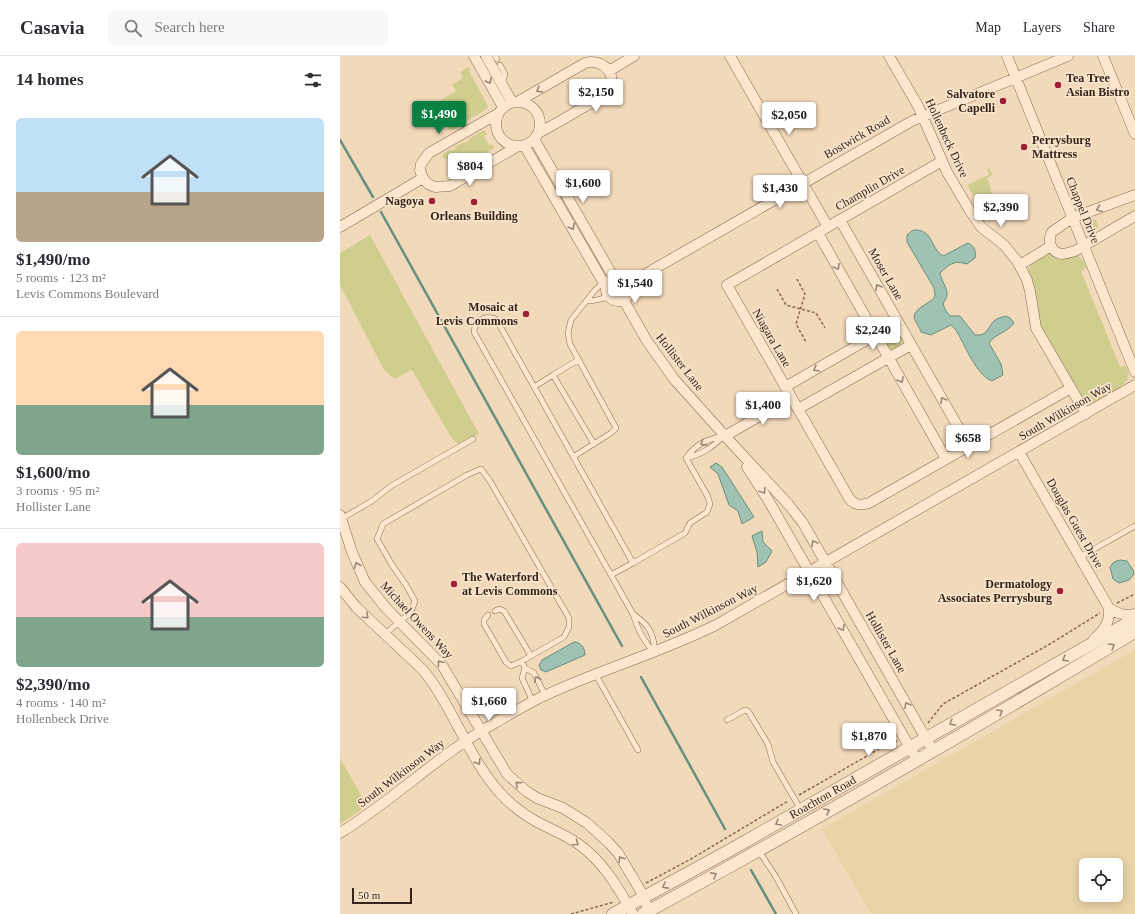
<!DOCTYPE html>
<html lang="en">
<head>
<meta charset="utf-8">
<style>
  :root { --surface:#fff; --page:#f7f7f7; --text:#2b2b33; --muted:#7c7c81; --line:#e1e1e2; --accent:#0b8043 }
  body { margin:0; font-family:"Times New Roman",serif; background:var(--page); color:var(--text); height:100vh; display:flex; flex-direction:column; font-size:15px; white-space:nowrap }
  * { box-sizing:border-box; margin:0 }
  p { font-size:13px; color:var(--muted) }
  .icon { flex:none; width:22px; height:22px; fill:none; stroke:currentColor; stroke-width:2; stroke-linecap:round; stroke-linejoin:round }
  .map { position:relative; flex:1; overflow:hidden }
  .details { display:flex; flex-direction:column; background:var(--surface); width:340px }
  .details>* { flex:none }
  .buttons { position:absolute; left:739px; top:802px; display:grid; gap:8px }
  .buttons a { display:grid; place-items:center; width:44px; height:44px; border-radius:6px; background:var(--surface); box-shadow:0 2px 10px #0003; font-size:20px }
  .scale { position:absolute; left:12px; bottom:10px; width:60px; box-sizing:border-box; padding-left:4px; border:2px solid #37241a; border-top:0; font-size:11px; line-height:14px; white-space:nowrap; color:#37241a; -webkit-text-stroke:3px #f8e4cb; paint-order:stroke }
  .price { position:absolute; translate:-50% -34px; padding:0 9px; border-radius:4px; background:#fff; color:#222; font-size:13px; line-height:26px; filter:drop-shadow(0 1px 2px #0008) }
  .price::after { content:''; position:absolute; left:50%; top:24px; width:12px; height:9px; margin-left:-6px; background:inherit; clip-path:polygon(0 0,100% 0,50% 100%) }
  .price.selected { background:var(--accent); color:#fff }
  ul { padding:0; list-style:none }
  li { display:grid; align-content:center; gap:8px; height:212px; padding:0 16px }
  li+li { border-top:1px solid var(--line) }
  li span { display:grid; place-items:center; height:124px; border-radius:6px; color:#555 }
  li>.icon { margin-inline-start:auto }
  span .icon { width:72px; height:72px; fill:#fffc; stroke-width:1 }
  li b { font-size:17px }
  h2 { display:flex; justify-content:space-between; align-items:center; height:48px; padding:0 16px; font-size:17px }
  header { display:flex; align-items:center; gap:24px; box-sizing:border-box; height:56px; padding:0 20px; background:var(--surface); border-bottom:1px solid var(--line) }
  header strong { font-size:19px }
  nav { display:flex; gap:22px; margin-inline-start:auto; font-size:14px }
  .search { width:280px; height:36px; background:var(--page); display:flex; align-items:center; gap:10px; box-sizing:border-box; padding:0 14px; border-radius:6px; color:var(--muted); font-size:15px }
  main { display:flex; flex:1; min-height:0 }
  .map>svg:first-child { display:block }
  .farmland { fill:#e8d4a7; fill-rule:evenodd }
  .green { fill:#d0ce8e }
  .water { fill:#9fc2b2; stroke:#66907f }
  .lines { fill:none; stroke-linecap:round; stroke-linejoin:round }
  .stream { stroke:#66907f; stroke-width:2.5 }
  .service-casing { stroke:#8a6853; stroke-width:6 }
  .minor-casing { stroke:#8a6853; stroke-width:11 }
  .tertiary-casing { stroke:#8a6853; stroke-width:13 }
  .path { stroke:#8a6853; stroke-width:1.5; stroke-dasharray:3 2; stroke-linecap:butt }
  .service { stroke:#fce7ce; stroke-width:5 }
  .minor { stroke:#fce7ce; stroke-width:10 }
  .tertiary { stroke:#fce7ce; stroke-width:12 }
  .oneway { stroke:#9a8674 }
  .poi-dot { fill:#9e1e32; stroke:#f8e4cb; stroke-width:1.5 }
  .labels { text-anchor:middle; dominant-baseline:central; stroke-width:3.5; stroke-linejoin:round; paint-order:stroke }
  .poi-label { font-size:12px; font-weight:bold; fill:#37241a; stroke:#f8e4cb; text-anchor:end }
  .street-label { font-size:12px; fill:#37241a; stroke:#f8e4cb }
</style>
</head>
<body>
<header>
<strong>Casavia</strong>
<div class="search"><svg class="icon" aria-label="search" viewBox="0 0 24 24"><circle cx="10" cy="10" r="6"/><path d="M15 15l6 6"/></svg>Search here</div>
<nav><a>Map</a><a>Layers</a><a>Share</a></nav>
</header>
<main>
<section class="details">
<h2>14 homes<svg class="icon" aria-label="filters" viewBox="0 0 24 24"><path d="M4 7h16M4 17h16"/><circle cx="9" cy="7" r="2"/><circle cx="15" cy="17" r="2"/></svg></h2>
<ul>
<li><span style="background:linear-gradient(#bfe0f5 60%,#b9a48a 0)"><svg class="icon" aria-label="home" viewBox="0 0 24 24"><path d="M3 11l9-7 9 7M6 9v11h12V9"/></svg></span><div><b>$1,490/mo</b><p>5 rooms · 123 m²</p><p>Levis Commons Boulevard</p></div></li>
<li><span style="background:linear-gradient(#ffd9b3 60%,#7fa58c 0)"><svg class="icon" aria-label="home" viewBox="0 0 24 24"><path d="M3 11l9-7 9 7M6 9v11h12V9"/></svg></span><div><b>$1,600/mo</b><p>3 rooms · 95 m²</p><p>Hollister Lane</p></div></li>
<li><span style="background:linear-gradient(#f6c9c9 60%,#7fa58c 0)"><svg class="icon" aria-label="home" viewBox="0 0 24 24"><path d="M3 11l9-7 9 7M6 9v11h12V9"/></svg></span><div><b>$2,390/mo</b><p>4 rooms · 140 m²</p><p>Hollenbeck Drive</p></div></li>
</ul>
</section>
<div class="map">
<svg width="795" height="858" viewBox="0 0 795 858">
  <rect width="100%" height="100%" fill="#f2d9ba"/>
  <!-- farmland -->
  <path class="farmland" d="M795 594V858H531L482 773ZM746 809H776V839H746Z"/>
  <!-- green -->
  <path class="green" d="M129 11 130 17 147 48 148 52 114 73H108L105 67 106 62 98 46 116 35 112 29 123 22 120 16Z
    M144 74 147 78 144 80 149 89 152 88 154 92 139 101 138 100 134 102V104L126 109 125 108 120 110 121 112 114 116 111 115C112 108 109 103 102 101L103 98 111 93 112 95 116 92 115 91 124 86 125 87 129 84V83Z
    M649 112 653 119 647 122C652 136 656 145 646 157L649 161V163L643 165 640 162 644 158 627 129 649 119 647 113Z
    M744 169a7 7 0 1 1 14 0a7 7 0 1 1-14 0Z
    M30 179 139 378 118 388 111 381 72 314 54 323 44 314 0 229V197Z
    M710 197 738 199 744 206 746 212 741 215 780 311 785 309C787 313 789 317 788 322 786 331 760 343 751 347L747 346 742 343 700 268 688 213 692 207Z
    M555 273H557L563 283C562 289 554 297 548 292 546 291 543 286 542 283L543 279Z
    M0 702 27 750 0 768Z"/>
  <!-- water -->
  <path class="water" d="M573 174C594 173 589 191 603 200L628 187C635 191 636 194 635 202L627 208C613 204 610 208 600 217 601 224 608 233 607 239 607 242 604 245 603 248L606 255 610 260H620L635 279C648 280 647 272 654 265 657 262 663 261 666 260L670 262 674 267C668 276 655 278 649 287L661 308 663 319 652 325C636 319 625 289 616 274L611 269 591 279 581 276C580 272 574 264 574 261 575 250 594 247 595 239 595 236 594 234 594 232L567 186V179Z
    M376 407 382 411 414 461 402 468 398 455 389 449 378 418 370 411Z
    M422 475 423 486 432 495 426 506 418 511 417 496 412 480Z
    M780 504 787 505 793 514 794 518 789 524 779 527 773 523 770 511 774 506Z
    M234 586C241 586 245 592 245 599L206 616 201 614 199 609 202 604Z"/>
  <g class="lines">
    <!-- stream -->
    <path class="stream" d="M0 84 33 141
      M41 156 282 590
      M301 621 385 773
      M411 814 436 858"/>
    <defs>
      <path id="service" d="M155 0 157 3
        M160 9 165 18 164 22 161 26
        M248 245C255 245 262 242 269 241
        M238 304 213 319 254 388
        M194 331 213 319
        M233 401 271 377 276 372 230 288 228 277 231 264 255 234 264 226
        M346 402C357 387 367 383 385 380
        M346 402C363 398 371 392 384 380
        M1 463 32 445 51 430 133 383
        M740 501 795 470
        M271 519 293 507
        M155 555 159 553 164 555 191 600
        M293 558C309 569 313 576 315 595
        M45 578 71 556 75 545 66 529 52 509 37 483 43 468 127 419 141 413 150 425 229 562V571L224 581 182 605 171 610 166 606 144 568V564L148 559
        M314 596C303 585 297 572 293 558L134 276C135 264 145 259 156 263L293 507 345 477 350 467 367 456 370 448 368 441 346 402
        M182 605 185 612 182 622 193 646
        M185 612 194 617 205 639
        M256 619 298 694
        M387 664 403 655 405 654 408 655 428 688 433 706 461 754
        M419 795 436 821 456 858"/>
      <path id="minor" d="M134 0 163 51
        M146 0 172 46
        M390 0 488 171
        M549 0 578 50 607 116 630 155 641 171 664 189 677 205 687 224 690 235 696 272 746 358
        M667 0 795 316
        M763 0 795 78
        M269 15 294 0
        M179 45 245 7C265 1 281 23 265 38 260 44 251 47 244 51 229 60 214 69 198 77
        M156 68a22 22 0 1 1 44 0a22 22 0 1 1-44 0Z
        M159 57 89 97 81 108 80 115 83 122 88 128 95 131 110 130 178 90
        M194 83 274 222
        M184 89 266 231
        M602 105 387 229 509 442C514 449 520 450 529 447L731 332
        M795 139 732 162 712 176C707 185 711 196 722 198 727 198 731 196 735 195L795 160
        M500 164 629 390
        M0 171 83 122
        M478 177 606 403
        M680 209 711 190
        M266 233a12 12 0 1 1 24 0a12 12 0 1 1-24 0Z
        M288 228 572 65 728 0
        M283 243 307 285 334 323 385 380 448 448 463 467 593 695
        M445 331 558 266
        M458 353 571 289
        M385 380 451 342
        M679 396 769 552C770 567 764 574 754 583
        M407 411 427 442 577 704
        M0 459 12 496 25 526 46 552 102 609 167 718 186 735 197 742 223 752 247 767 268 786 278 797 293 822 304 841 309 858
        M0 531 16 551 83 614C114 652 128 702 161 738 173 751 188 762 205 770 215 775 227 780 237 787 263 805 278 831 293 858
        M769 552C778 558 785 560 795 558
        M0 777C54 744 99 698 155 667 172 657 190 646 208 638 263 613 321 596 376 569L795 329"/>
      <g id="tertiary">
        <path id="s1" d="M273 858 392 793 795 563"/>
        <path d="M303 858C469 768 633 673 795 576"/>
      </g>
    </defs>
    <!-- service casing -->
    <use href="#service" class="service-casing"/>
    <!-- minor casing -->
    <use href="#minor" class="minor-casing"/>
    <!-- tertiary casing -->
    <use href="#tertiary" class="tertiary-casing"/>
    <!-- path -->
    <path class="path" d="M457 223 465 238 456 268 466 286
      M437 233 446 249 476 257 485 272
      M777 547 795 538
      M588 667 603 648 710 588 760 557
      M459 739 546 689 551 688 557 685
      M306 827 351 803 448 745
      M231 858 274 846"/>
    <!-- service -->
    <use href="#service" class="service"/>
    <!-- minor -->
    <use href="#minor" class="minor"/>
    <!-- tertiary -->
    <use href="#tertiary" class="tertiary"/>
  </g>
  <!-- one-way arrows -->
  <defs><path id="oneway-chevron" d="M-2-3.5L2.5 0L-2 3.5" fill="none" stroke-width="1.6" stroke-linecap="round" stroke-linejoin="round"/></defs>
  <g class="oneway">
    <use href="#oneway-chevron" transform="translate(149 25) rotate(60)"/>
    <use href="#oneway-chevron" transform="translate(199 34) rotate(150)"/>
    <use href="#oneway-chevron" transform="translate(759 153) rotate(159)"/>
    <use href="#oneway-chevron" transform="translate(232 171) rotate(60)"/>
    <use href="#oneway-chevron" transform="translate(497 211) rotate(60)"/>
    <use href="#oneway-chevron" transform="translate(538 231) rotate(-120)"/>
    <use href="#oneway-chevron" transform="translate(476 313) rotate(150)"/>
    <use href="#oneway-chevron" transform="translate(561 324) rotate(60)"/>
    <use href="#oneway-chevron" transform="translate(603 344) rotate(-120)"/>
    <use href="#oneway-chevron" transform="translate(363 387) rotate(150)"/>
    <use href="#oneway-chevron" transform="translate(423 435) rotate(58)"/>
    <use href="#oneway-chevron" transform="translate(474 487) rotate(-120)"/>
    <use href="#oneway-chevron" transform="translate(17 509) rotate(-113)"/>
    <use href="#oneway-chevron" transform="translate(26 560) rotate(43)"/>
    <use href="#oneway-chevron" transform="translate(502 572) rotate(60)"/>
    <use href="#oneway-chevron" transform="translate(772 590) rotate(-31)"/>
    <use href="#oneway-chevron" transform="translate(725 603) rotate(150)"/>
    <use href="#oneway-chevron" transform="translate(100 607) rotate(-128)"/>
    <use href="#oneway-chevron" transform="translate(197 623) rotate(-116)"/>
    <use href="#oneway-chevron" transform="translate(567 649) rotate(-120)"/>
    <use href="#oneway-chevron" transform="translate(660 656) rotate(-30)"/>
    <use href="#oneway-chevron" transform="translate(612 667) rotate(150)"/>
    <use href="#oneway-chevron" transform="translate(138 706) rotate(58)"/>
    <use href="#oneway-chevron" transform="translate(178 728) rotate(-138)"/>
    <use href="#oneway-chevron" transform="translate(487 755) rotate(-30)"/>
    <use href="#oneway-chevron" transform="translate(438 767) rotate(150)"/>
    <use href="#oneway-chevron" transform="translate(236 787) rotate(35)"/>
    <use href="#oneway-chevron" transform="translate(281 803) rotate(-123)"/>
    <use href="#oneway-chevron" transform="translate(374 819) rotate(-29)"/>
    <use href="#oneway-chevron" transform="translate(325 830) rotate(151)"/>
  </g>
  <!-- markers -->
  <g class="poi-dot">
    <circle cx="718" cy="29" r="4"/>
    <circle cx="663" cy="45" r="4"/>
    <circle cx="684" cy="91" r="4"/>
    <circle cx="92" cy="145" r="4"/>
    <circle cx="134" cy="146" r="4"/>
    <circle cx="186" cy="258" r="4"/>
    <circle cx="114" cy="528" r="4"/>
    <circle cx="720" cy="535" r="4"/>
  </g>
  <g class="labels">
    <!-- poi labels -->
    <g class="poi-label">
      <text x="726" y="22" text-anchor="start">Tea Tree<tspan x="726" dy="14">Asian Bistro</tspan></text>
      <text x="655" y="38">Salvatore<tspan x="655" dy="14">Capelli</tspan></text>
      <text x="692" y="84" text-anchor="start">Perrysburg<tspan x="692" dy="14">Mattress</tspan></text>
      <text x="84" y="145">Nagoya</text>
      <text x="134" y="160" text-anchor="middle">Orleans Building</text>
      <text x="178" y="251">Mosaic at<tspan x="178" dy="14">Levis Commons</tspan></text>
      <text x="122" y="521" text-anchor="start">The Waterford<tspan x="122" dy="14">at Levis Commons</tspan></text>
      <text x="712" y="528">Dermatology<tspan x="712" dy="14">Associates Perrysburg</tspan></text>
    </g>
    <!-- street labels -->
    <g class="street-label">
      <text transform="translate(517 81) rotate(-30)">Bostwick Road</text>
      <text transform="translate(607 82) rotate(65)">Hollenbeck Drive</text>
      <text transform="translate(530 132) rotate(-30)">Champlin Drive</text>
      <text transform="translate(743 154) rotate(68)">Chappel Drive</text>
      <text transform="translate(546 218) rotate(60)">Moser Lane</text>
      <text transform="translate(432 282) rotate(60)">Niagara Lane</text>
      <text transform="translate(340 306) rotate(52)">Hollister Lane</text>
      <text transform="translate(725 355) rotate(-30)">South Wilkinson Way</text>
      <text transform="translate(735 467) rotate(60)">Douglas Guest Drive</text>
      <text transform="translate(370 555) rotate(-27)">South Wilkinson Way</text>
      <text transform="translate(77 564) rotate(47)">Michael Owens Way</text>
      <text transform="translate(546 586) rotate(60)">Hollister Lane</text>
      <text transform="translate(61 717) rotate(-37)">South Wilkinson Way</text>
      <text stroke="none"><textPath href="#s1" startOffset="240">Roachton Road</textPath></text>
    </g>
  </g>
</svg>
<div class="buttons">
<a><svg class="icon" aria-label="locate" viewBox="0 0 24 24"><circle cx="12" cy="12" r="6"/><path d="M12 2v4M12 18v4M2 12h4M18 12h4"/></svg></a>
</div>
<div class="scale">50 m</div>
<b class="price" style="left:256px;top:57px">$2,150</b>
<b class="price selected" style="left:99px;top:79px">$1,490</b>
<b class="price" style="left:449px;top:80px">$2,050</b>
<b class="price" style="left:130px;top:131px">$804</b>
<b class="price" style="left:243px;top:148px">$1,600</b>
<b class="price" style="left:440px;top:153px">$1,430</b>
<b class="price" style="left:661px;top:172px">$2,390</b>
<b class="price" style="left:295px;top:248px">$1,540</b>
<b class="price" style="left:533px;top:295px">$2,240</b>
<b class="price" style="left:423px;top:370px">$1,400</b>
<b class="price" style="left:628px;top:403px">$658</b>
<b class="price" style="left:474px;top:546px">$1,620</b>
<b class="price" style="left:149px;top:666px">$1,660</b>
<b class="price" style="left:529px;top:701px">$1,870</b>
</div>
</main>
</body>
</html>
